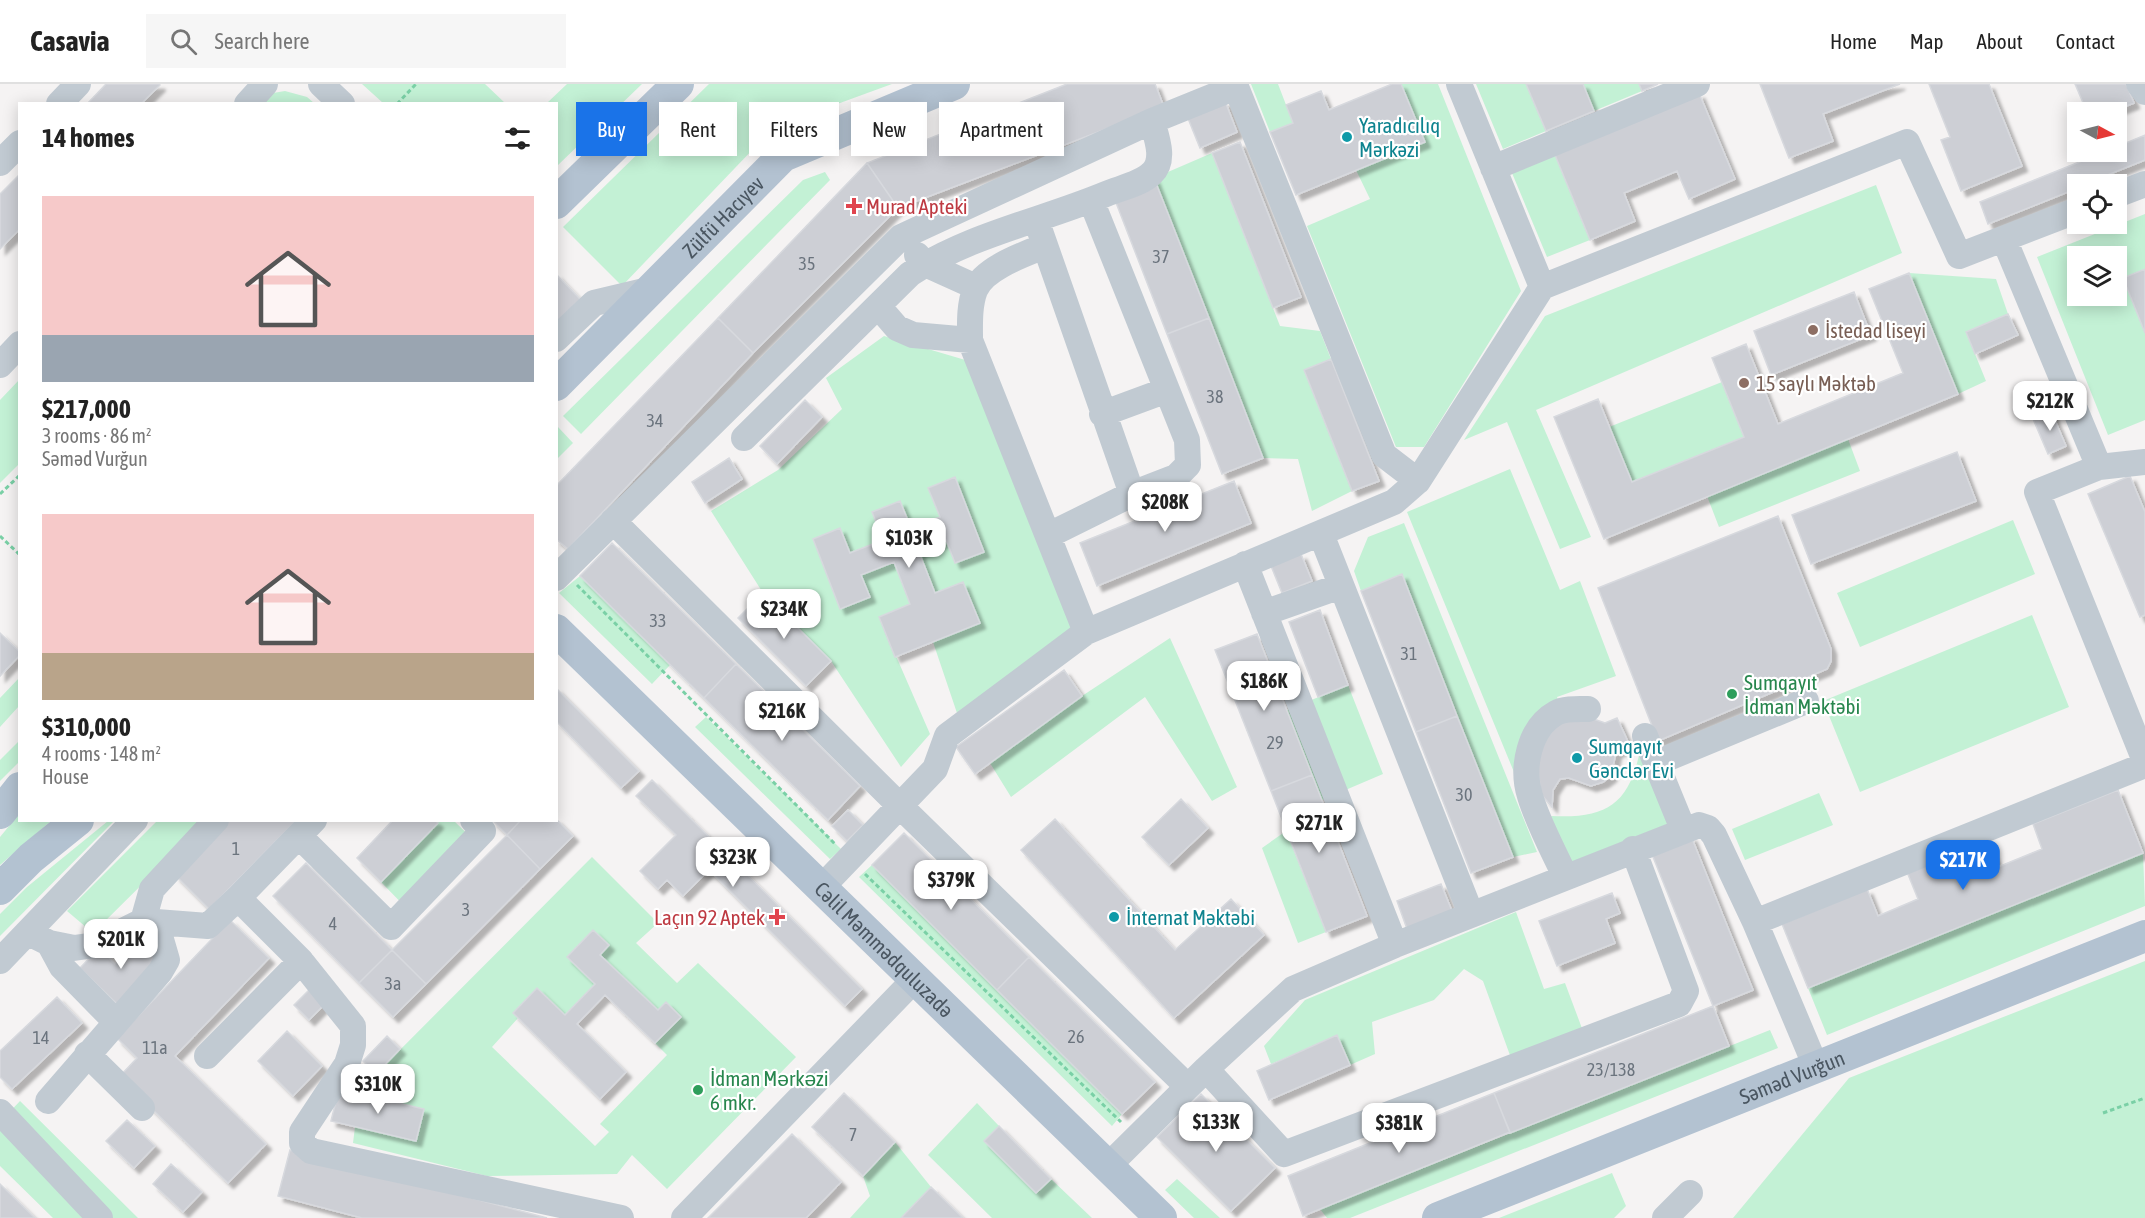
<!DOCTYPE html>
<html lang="en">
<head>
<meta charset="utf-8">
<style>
  :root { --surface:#fff; --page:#f6f6f6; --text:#222; --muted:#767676; --line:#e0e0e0; --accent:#1a73e8 }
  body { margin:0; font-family:"Asap Condensed",sans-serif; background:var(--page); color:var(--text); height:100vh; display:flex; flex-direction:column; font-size:22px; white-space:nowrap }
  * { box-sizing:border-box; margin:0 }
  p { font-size:20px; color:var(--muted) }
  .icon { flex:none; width:33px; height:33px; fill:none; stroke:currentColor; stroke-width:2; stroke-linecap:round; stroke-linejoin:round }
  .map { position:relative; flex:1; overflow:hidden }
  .drawer { position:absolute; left:18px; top:18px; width:540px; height:720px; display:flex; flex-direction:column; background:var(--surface); border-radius:0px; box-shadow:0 3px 15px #0003 }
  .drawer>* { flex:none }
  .banner { position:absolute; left:576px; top:18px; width:570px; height:54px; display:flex; gap:12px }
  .needle { width:39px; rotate:97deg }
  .fabs { position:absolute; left:2067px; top:18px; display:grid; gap:12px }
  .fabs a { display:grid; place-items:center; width:60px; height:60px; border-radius:0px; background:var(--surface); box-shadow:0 3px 15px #0003; font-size:30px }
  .price { position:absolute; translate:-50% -51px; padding:0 14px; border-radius:12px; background:#fff; color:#222; font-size:20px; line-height:39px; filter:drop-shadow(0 2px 3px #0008) }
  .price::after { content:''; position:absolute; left:50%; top:36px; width:18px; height:14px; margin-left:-9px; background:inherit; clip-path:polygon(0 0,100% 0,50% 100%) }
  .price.active { background:var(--accent); color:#fff }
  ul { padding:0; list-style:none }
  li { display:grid; align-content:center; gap:12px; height:318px; padding:0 24px }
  li span { display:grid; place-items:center; height:186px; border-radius:0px; color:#555 }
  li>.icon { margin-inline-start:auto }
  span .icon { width:108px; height:108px; fill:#fffc; stroke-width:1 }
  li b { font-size:26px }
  h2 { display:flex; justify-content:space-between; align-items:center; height:72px; padding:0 24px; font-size:26px }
  .tag { padding:0 21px; border-radius:0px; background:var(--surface); box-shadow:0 3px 15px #0003; font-size:21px; line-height:54px }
  .tag.active { background:var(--accent); color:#fff }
  header { display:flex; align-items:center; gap:36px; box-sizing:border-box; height:84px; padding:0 30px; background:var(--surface); border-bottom:2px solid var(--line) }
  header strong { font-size:28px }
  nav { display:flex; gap:33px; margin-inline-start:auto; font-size:21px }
  .search { width:420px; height:54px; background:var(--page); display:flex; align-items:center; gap:15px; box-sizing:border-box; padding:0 21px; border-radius:0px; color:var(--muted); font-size:22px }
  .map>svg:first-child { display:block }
  .green { fill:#c3f1d5; fill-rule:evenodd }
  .building { fill:#cdcfd5; stroke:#d7d9de; stroke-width:1.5; filter:url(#shadow) }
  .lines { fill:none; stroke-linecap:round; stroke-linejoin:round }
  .path { stroke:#7ad0a6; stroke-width:3; stroke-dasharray:4.5 3; stroke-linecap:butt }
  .minor { stroke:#c1cad2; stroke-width:26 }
  .major { stroke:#b3c2d1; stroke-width:32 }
  .culture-dot { fill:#0f9aa8; stroke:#fff; stroke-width:2 }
  .health-dot { fill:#e0444e; stroke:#fff; stroke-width:2 }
  .education-dot { fill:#8d6e63; stroke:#fff; stroke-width:2 }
  .leisure-dot { fill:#2e9e5b; stroke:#fff; stroke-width:2 }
  .labels { text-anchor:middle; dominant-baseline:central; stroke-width:4.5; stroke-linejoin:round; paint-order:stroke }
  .number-label { font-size:18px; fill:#6b747e }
  .culture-label { font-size:21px; fill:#0d838f; stroke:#fff; text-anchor:start }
  .health-label { font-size:21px; fill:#be3a42; stroke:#fff; text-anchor:start }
  .street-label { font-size:21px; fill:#4a5661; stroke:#fff }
  .education-label { font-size:21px; fill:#785e54; stroke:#fff; text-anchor:start }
  .leisure-label { font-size:21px; fill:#27864d; stroke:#fff; text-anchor:start }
</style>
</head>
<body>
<header>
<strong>Casavia</strong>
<div class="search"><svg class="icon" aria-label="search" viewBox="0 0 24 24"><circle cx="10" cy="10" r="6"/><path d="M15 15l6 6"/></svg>Search here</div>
<nav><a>Home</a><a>Map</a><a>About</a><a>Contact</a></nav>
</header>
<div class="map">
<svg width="2145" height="1134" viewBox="0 0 2145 1134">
  <defs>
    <filter id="shadow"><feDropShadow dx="5.5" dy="5.5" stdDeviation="1.5" flood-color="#0004"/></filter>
  </defs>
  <rect width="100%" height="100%" fill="#f5f3f3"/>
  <!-- green -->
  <path class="green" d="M362 0H485L505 19H383Z
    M567 0H642L557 82 556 20 547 19Z
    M709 0H892L788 38 757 61 622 202 563 143Z
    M1251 0H1278L1293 39 1270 48Z
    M1401 0H1438L1521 207 1424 363H1396L1307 142 1370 115 1356 86Z
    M1476 0H1526L1546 47 1503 65Z
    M1583 0H1639L1642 7 1594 27Z
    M285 7 307 13 314 19 262 20 273 9Z
    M1212 69 1280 242 1320 247 1331 275 1304 286 1352 407 1312 427 1298 375 1263 374 1154 94Z
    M1555 71 1590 156 1547 173 1512 89Z
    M825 88 830 96 581 350 563 332 803 96Z
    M1876 101 1902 169 1536 326 1591 453 1560 465 1507 338 1464 356 1545 232Z
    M2145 130V185L2123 195 2145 249V336L2108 351 2037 173ZM2078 172H2116V212H2078Z
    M1909 189 1996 195 2008 230 1966 248 1986 297 1958 310Z
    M884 252 989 283 1074 543 958 632 933 558 980 539 963 498 935 509 919 468 946 456 956 479 984 467 955 393 928 404 940 433 911 444 900 417 872 428 883 456 850 469 840 444 813 455 840 524 870 513 861 491 894 478 910 520 879 533 930 650 901 683 831 577 763 509 711 427 778 386 842 325 826 294Z
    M19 296V380L0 399V316Z
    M1722 298 1744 353 1632 398 1609 343Z
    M558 343 573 359 557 375 556 344Z
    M1848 355 1860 387 1719 443 1707 412Z
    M1510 385 1560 506 1580 497 1616 592 1557 613 1559 619 1516 693 1407 428Z
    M2013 436 2035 490 1860 563 1837 509Z
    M1404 439 1537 768 1513 773 1402 491 1361 507 1354 487 1368 453Z
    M580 492 670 581 652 600 559 509Z
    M2032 531 2069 623 1860 708 1823 617Z
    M1170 554 1237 703 1212 717 1145 613 1011 713 990 679 1082 612Z
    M19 594V622L0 643V614Z
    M1348 601 1383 690 1322 716 1287 626Z
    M706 633 841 765 830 775 695 643Z
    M19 657V678L0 697V676Z
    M1641 662 1673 738 1569 779 1551 732C1609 735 1630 719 1641 662Z
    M1819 709 1833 741 1745 776 1732 745Z
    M19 730 20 736 51 737 0 781V753Z
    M108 737H114L0 852V830L27 803Z
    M157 737H206L93 849 67 827Z
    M435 737H454L482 764 415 833 381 798Z
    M1286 747 1326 848 1298 859 1262 764Z
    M2143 769 2145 822 1827 951 1808 904Z
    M592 773 658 839 636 859 677 899 698 879 796 973 667 1105 632 1071 617 1090 487 1092 353 1059 355 1043 416 1057 424 1025 371 1012 376 990ZM593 846 609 861 600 871 658 926 666 918 681 933 655 959 667 971 600 1040 609 1048 595 1062 492 963 518 934 513 929 537 904 565 931 595 900 567 873Z
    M872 781 1122 1030 1112 1042 859 793Z
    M1516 828 1544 905 1565 899 1583 947 1511 974 1483 897 1464 885 1434 916 1372 938 1375 970 1350 981 1337 952 1271 980 1264 962 1305 916Z
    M2145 877V1134H1733L1849 994Z
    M1770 946 1778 964 1350 1134H1327L1320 1125Z
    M20 1017 138 1134H53L0 1082V1032L3 1035Z
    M977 1019 999 1042 985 1057 1036 1109 1051 1095 1092 1134H992L928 1071Z
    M895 1058 931 1103 901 1134H850L870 1112 863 1092Z
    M1612 1089 1626 1122 1614 1134H1499Z
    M1177 1095 1220 1134H1194L1165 1106Z"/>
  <!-- building -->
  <path class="building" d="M106 0H159L160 1 141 20H87Z
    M1067 0H1155L1164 23 898 124 867 79Z
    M1392 0H1401L1425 58 1296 111 1270 48 1293 39 1286 21 1321 7 1329 26Z
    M1526 0H1583L1594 27 1546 47Z
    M1639 0H1658L1642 7Z
    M1760 0H1900L1823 30 1833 57 1789 74Z
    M1929 0H1989L2022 82 1961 107 1941 56 1950 53Z
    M2075 0H2126L2134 19 2111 28H2087Z
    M1699 9 1735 95 1689 115 1677 87 1624 109 1635 137 1590 156 1555 71Z
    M1225 17 1237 48 1200 64 1187 32Z
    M2145 51V76L2085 100H2078V104L1988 140 1980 118 2104 68H2116V63Z
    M1240 58 1301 213 1273 224 1212 69Z
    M867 79 898 124 753 269 718 234Z
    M20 90V145L0 165V110Z
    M1154 94 1209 234 1167 250 1113 111Z
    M2145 185V249L2123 194Z
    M1909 189 1958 310 1604 455 1554 333 1598 315 1632 398 1744 353 1712 274 1746 260 1778 340 1903 289 1869 205Z
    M556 190 581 216 556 239Z
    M1854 208 1871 251 1771 291 1754 247Z
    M2008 230 2018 251 1975 270 1966 248Z
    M718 234 753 269 568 465 556 455V402Z
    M1209 234 1263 374 1222 390 1167 250Z
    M1331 275 1379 397 1352 407 1304 286Z
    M805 316 822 333 777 380 760 362Z
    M2051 327 2066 362 2048 370 2033 335Z
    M1957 368 1976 417 1811 480 1792 431Z
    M729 374 742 395 705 419 692 398Z
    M2130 392 2145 428V531L2140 533 2088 410Z
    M955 393 984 468 955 479 946 456 919 468 935 509 963 498 980 539 895 573 879 533 910 520 894 478 861 491 870 513 840 525 813 455 840 444 850 469 883 456 872 428 900 417 911 444 940 433 928 404Z
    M1234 397 1251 439 1097 502 1080 459Z
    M1778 432 1831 565V577L1827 585 1658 657 1598 504Z
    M612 459 736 580 704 614 580 492Z
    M1301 470 1312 497 1282 509 1271 482Z
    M1402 490 1457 632 1416 648 1361 507Z
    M763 509 831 577 806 602 738 534Z
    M1320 526 1348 601 1318 613 1289 538Z
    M0 549 20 568V571L0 592Z
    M1257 550 1312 691 1271 707 1215 566Z
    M736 580 860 702 828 736 704 614Z
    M1064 586 1082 612 975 690 956 663Z
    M556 604 639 687 621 704 556 637Z
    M1457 632 1513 773 1471 789 1416 648Z
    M1585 632 1605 639 1617 634 1630 662 1616 668 1611 692 1603 698 1591 702 1569 694 1560 695 1553 706 1552 723 1541 710 1537 679 1543 659 1556 642 1572 633Z
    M1312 691 1367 832 1326 848 1271 707Z
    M652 696 862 905 845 922 709 786 683 812 667 796 658 805 640 787 676 751 636 712Z
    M2118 706 2143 769 1808 904 1782 840 1867 805 1878 832 1918 815 1907 788 1987 756 1998 783 2042 765 2033 740Z
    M1181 715 1208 744 1169 781 1142 753Z
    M848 726 863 741 847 757 832 742Z
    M556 735 573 752 540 785 507 751 521 736Z
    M1055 735 1175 866 1231 815 1264 851 1174 934 1021 766Z
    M229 736H297L209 825 175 791Z
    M393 736H435L438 739 381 798 357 774Z
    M492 736H521L507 751Z
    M904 749 1029 873 997 906 872 781Z
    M507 751 540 785 426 900 392 866Z
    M1691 752 1753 906 1713 922 1651 768Z
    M306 779 392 866 359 899 273 812Z
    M1441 800 1452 827 1407 845 1397 817Z
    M1612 809 1620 829 1606 835 1615 859 1557 882 1539 837Z
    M230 836 269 874 175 972 266 1060 228 1099 119 993 137 974 117 954Z
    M593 846 609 861 600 871 658 926 666 918 681 933 655 959 605 911 577 940 626 988 600 1015 513 929 537 904 565 931 595 900 567 873Z
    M140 854 162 875 118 921 80 884 99 864 115 880Z
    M392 866 426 900 393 933 359 899Z
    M1029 873 1155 998 1122 1030 997 906Z
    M311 904 326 919 309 936 294 921Z
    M57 913 82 939 12 1005 0 993V967Z
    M1713 922 1729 962 1510 1049 1494 1009Z
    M287 947 322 982 293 1012 258 977Z
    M1337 951 1350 981 1269 1016 1257 987Z
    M387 952 400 965 376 990 363 977Z
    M339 1005 424 1025 416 1057 331 1037Z
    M844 1009 895 1058 863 1092 812 1043Z
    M1494 1009 1510 1048 1303 1132 1288 1092Z
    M1201 1010 1275 1084 1231 1127 1157 1053Z
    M127 1036 155 1062 134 1084 106 1057Z
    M999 1042 1051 1095 1036 1109 984 1057Z
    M792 1050 841 1098 806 1134H708Z
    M290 1066 547 1134H362L278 1112Z
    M171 1080 202 1108 183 1128 153 1100Z
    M0 1100 35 1134H0Z
    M931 1103 963 1134H901Z"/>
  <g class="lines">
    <!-- path -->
    <path class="path" d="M397 20 416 0
      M0 410 20 391
      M0 452 20 471
      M577 501 835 760
      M865 790 1121 1038
      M2103 1029 2145 1014"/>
    <!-- minor -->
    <path class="minor" d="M321 0 342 20
      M1459 0 1542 203 1907 58 1959 172 2078 126
      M2139 0 2145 8
      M1236 3 1384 371 1418 397
      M59 20 78 0
      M247 20 265 0
      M0 79 20 59
      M1493 84 1697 0
      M2116 111 2145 100
      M1091 116 1187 356 1188 381 1176 393 1132 410
      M1040 147 1132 410 1049 451
      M2004 155 2099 383
      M1045 162C1025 170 984 184 975 206 969 222 970 240 970 256L1086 548
      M917 171 925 180 976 203
      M878 222 897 244 913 251 970 256
      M556 255 594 219 653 205
      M0 281 20 260
      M1102 330 1167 306
      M744 354 910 190C969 151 1041 137 1106 110 1120 104 1141 100 1152 89 1166 76 1156 52 1152 37
      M2145 378 2099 383 2037 408 2145 677
      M613 437 900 722 1188 1003
      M1321 450 1471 830
      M1245 480 1395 861
      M556 494 901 153 1152 37 1236 3 1235 0
      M1264 529 1341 502
      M1645 652 1683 745
      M1656 679 1806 617
      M299 752 391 843 483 747 473 736
      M1565 792C1553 766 1538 739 1530 712 1521 684 1529 644 1556 629 1565 624 1578 625 1588 625
      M821 804 935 685 947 652 1086 548 1394 418 1418 397 1542 203
      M238 814 314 736
      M143 837 152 805 216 736
      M1755 838 2145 681
      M29 849 49 859 74 864 95 861 143 837 208 842 238 814 301 877 353 942V961L347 980 302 1048V1059L311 1067 621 1134
      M49 859 62 883 115 937
      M0 877 135 736
      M87 970 142 1024
      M207 972 301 877
      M1206 985 1284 1070 1679 920 1686 907 1633 765
      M48 1017 160 888 167 876 156 838
      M0 1028 100 1134
      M1108 1082 1206 985 1293 905 1395 861 1699 741 1708 744 1714 751 1755 838 1816 983
      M684 1134 915 895
      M1665 1134 1690 1109"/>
    <!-- major -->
    <g class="major">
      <path d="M556 119 678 0"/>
      <path id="s1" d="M556 301 783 72 954 0"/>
      <path id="s2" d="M556 546 1161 1134"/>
      <path d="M0 729 20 704"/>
      <path d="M0 805 31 774 78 736"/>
      <path id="s3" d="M1438 1134 2145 852"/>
    </g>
  </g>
  <!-- markers -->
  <g class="culture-dot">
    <circle cx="1347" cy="53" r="6"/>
    <circle cx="1577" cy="674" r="6"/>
    <circle cx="1114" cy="833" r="6"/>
  </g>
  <g class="health-dot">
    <path d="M851 113h6v6h6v6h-6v6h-6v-6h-6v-6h6z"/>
    <path d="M774 824h6v6h6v6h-6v6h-6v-6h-6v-6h6z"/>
  </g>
  <g class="education-dot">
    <circle cx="1813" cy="246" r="6"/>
    <circle cx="1744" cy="299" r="6"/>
  </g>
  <g class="leisure-dot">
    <circle cx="1732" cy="610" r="6"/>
    <circle cx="698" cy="1006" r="6"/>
  </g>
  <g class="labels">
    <!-- number labels -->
    <g class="number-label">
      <text x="1161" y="172">37</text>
      <text x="807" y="179">35</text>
      <text x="1215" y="312">38</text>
      <text x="655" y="336">34</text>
      <text x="658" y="536">33</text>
      <text x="1409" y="569">31</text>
      <text x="1275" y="658">29</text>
      <text x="1464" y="710">30</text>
      <text x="236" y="764">1</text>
      <text x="466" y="825">3</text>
      <text x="333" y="839">4</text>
      <text x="393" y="899">3a</text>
      <text x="1076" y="952">26</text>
      <text x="41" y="953">14</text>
      <text x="155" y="963">11a</text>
      <text x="1611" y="985">23/138</text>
      <text x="853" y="1050">7</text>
    </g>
    <!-- culture labels -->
    <g class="culture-label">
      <text x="1359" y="41">Yaradıcılıq<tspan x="1359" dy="24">Mərkəzi</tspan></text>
      <text x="1589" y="662">Sumqayıt<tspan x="1589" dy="24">Gənclər Evi</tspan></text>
      <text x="1126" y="833">İnternat Məktəbi</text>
    </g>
    <!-- health labels -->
    <g class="health-label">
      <text x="866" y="122">Murad Apteki</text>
      <text x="765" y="833" text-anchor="end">Laçın 92 Aptek</text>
    </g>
    <!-- street labels -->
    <g class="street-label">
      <text stroke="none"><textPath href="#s1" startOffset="237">Zülfü Hacıyev</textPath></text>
      <text stroke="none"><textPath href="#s2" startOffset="458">Cəlil Məmmədquluzadə</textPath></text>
      <text stroke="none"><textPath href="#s3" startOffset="381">Səməd Vurğun</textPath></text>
    </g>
    <!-- education labels -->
    <g class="education-label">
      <text x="1825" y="246">İstedad liseyi</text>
      <text x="1756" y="299">15 saylı Məktəb</text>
    </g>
    <!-- leisure labels -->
    <g class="leisure-label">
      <text x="1744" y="598">Sumqayıt<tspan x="1744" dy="24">İdman Məktəbi</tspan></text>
      <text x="710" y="994">İdman Mәrkәzi<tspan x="710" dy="24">6 mkr.</tspan></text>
    </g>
  </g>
</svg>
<div class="fabs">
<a><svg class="needle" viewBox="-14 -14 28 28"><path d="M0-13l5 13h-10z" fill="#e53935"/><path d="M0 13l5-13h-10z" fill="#767676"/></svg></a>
<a><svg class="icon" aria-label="locate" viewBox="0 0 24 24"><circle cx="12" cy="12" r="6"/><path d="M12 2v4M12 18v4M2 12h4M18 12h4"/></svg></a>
<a><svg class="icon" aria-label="layers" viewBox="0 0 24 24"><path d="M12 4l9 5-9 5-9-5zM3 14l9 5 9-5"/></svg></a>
</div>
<b class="price" style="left:2050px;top:348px">$212K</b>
<b class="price" style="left:1165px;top:449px">$208K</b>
<b class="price" style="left:909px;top:485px">$103K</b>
<b class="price" style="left:784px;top:556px">$234K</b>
<b class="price" style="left:1264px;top:628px">$186K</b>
<b class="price" style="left:782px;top:658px">$216K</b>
<b class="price" style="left:1319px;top:770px">$271K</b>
<b class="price" style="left:733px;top:804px">$323K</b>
<b class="price active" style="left:1963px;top:807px">$217K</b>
<b class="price" style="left:951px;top:827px">$379K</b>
<b class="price" style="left:121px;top:886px">$201K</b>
<b class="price" style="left:378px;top:1031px">$310K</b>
<b class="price" style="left:1216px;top:1069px">$133K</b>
<b class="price" style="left:1399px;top:1070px">$381K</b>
<div class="banner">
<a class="tag active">Buy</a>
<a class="tag">Rent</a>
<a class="tag">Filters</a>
<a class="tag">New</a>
<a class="tag">Apartment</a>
</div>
<section class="drawer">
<h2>14 homes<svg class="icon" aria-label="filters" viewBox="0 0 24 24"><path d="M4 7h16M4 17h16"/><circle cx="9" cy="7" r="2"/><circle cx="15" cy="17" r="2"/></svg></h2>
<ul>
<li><span style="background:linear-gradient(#f6c9c9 75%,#9aa5b1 0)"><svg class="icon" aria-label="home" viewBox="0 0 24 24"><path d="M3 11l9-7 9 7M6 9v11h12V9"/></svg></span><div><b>$217,000</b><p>3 rooms · 86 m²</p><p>Səməd Vurğun</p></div></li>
<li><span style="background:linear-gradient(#f6c9c9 75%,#b9a48a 0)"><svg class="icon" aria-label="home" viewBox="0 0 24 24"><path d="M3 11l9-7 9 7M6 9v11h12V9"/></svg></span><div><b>$310,000</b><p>4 rooms · 148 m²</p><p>House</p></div></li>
</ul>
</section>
</div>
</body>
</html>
